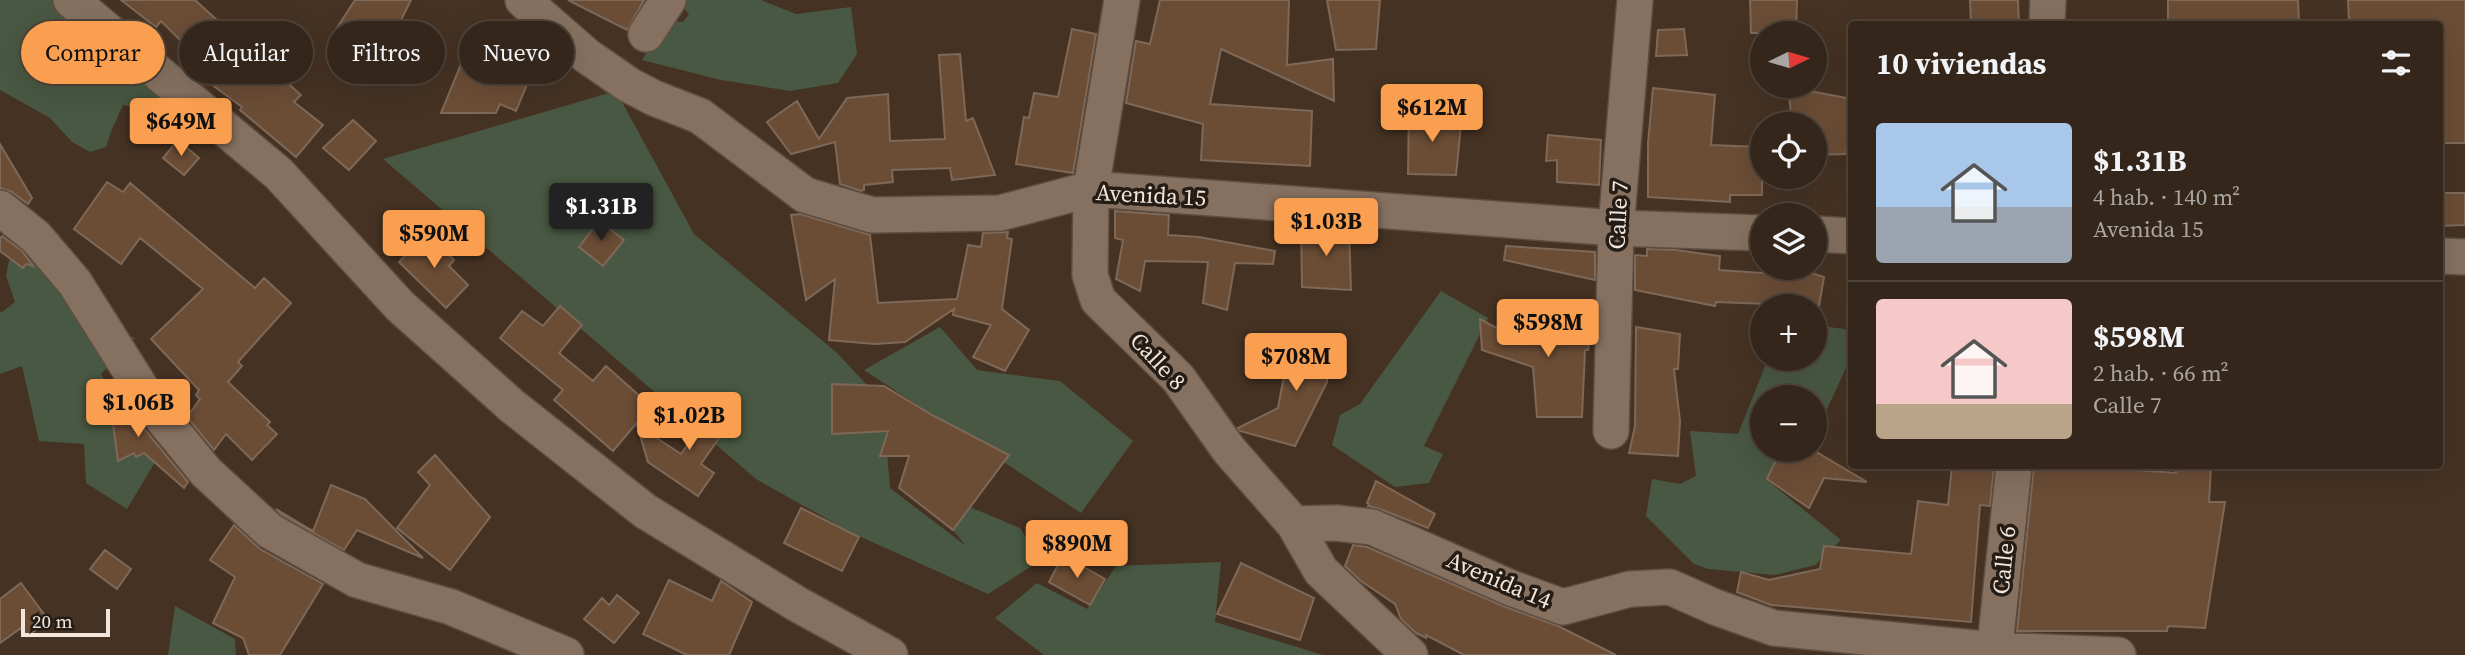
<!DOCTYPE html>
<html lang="es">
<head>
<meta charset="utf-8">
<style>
  :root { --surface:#34261a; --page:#3c2e23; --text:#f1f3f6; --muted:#a9a5a2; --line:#4e4339; --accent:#fa9f4f }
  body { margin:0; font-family:"Source Serif 4",serif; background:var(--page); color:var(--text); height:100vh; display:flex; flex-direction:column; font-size:26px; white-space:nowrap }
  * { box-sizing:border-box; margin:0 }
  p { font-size:23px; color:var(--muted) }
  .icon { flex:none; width:38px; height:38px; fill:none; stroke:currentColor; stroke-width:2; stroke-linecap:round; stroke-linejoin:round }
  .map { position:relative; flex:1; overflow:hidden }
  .side { position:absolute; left:1848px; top:21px; width:595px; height:448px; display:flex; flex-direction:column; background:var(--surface); border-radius:7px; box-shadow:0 7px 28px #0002,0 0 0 2px var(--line) }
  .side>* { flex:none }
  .top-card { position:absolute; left:21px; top:21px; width:665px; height:63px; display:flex; gap:14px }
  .needle { width:46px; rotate:85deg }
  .tools { position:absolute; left:1750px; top:21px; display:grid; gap:14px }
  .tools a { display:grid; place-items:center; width:77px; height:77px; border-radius:50%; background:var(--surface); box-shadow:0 7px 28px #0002,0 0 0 2px var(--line); font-size:35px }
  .scale { position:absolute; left:21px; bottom:18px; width:89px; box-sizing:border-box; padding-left:7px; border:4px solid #f2e6dd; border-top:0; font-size:19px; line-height:24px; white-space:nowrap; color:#f2e6dd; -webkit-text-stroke:5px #241c15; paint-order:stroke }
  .price { position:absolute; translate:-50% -60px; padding:0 16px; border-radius:7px; background:var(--accent); color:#111; font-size:23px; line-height:46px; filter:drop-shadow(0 2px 4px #0008) }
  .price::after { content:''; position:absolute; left:50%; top:42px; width:21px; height:16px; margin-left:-10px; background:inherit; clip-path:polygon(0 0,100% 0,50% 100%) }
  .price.current { background:#222; color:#fff }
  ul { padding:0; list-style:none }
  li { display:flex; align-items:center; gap:21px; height:175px; padding:0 28px }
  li+li { border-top:2px solid var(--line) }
  li span { display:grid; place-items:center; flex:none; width:196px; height:140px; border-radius:7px; color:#555 }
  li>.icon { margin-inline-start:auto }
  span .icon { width:84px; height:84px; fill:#fffc; stroke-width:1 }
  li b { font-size:30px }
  h2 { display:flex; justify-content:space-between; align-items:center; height:84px; padding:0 28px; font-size:30px }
  .chip { padding:0 24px; border-radius:32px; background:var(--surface); box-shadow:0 7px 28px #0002,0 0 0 2px var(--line); font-size:24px; line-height:63px }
  .chip.current { background:var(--accent); color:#111 }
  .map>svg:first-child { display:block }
  .green { fill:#495842 }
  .building { fill:#6b4d36; stroke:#7e6858; stroke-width:2 }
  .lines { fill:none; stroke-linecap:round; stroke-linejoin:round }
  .minor-casing { stroke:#5e4e42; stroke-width:38 }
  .minor { stroke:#867160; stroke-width:35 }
  .labels { text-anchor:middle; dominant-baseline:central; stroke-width:7; stroke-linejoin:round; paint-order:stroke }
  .street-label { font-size:23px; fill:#f2e6dd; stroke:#241c15 }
</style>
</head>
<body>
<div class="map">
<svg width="2465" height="655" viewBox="0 0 2465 655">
  <rect width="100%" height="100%" fill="#453223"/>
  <!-- green -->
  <path class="green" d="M0 0H51L179 99 163 120 152 110 123 105 112 129 106 147 90 152 72 142 50 118 0 90Z
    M686 0H761L796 14 851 7 857 54 838 83 790 91 721 80 642 60 667 21 683 22 689 14 682 6Z
    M616 91 694 234 837 353 883 402 890 488 966 546 953 530 970 507 1020 528 1041 560 988 594 852 533 756 479 383 159Z
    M13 241 54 254 77 317 135 338 101 374 155 462 127 509 86 483 84 444 39 441 22 366 0 374V310L1 313 15 302 6 276Z
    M1441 291 1488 318 1424 446 1443 454 1429 483 1395 487 1332 445 1340 415 1360 404Z
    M1815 325 1851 330V357L1815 435V397H1762V450H1781L1767 480 1841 540 1815 565 1775 575 1708 569 1694 564 1646 516 1652 479 1680 484 1696 476 1690 431 1738 434 1768 359H1815Z
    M940 327 977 370 1060 381 1133 441 1081 513 864 370Z
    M1221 562 1215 622 1323 655H1044L995 618 1037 583 1087 609 1116 566Z
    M175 606 235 639 236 655H168Z"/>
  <!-- building -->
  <path class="building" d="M121 0H195L241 42 258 23 286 49 270 67 301 95 294 102 323 125 296 157 240 110 242 107 207 81 213 73 161 21 156 27Z
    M355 0H411L386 50 333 34Z
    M568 0H644L627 30Z
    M1160 0H1289L1287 65 1333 59 1334 101 1221 49 1210 104 1312 111 1310 166 1201 160 1203 124 1126 103 1136 41 1150 44Z
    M1327 0H1380L1376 49 1336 50Z
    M1750 0H1797L1796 33H1751Z
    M1970 0H2018L2019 24H1971Z
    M2168 0H2298L2299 21H2275V24H2242V22L2168 24Z
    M2348 0H2465V143H2440V24L2349 23Z
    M477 25 524 42 512 72 529 80 516 111 500 104 496 113H441Z
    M1072 29 1096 34 1073 173 1016 164 1024 117 1029 118 1034 93 1058 97Z
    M1684 29 1687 55 1656 56 1658 30Z
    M960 54 966 121 973 118 995 175 952 180 950 168 892 170 893 182 864 185V190L861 191 840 184 835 142 791 154 767 122 797 101 819 139 847 98 888 94 890 141 945 139 939 55Z
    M1653 88 1715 95 1711 145 1762 147V195H1730V202L1648 197V143Z
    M1815 92 1852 99 1846 154 1815 155V124H1792L1789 95Z
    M1437 107 1439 123 1461 125 1456 175 1408 174 1409 108Z
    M353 120 376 141 349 170 323 148Z
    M1548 135 1601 140 1599 185 1557 182V160L1546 161Z
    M178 140 199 158 184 175 163 158Z
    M0 144 32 198 28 204 12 192 0 188Z
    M107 182 123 192 130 183 255 288 264 278 291 303 238 362 242 366 228 382 270 422 267 425 277 434 252 460 226 434 214 450 187 417 200 399 196 395 199 390 151 339 203 289 140 238 121 264 74 229Z
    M2440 193H2465V225L2440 226Z
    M1115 211 1169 215 1168 235 1199 237 1275 251 1273 264 1235 263 1227 310 1203 303 1208 262 1145 261 1140 291 1116 279 1123 240 1115 238Z
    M800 214 870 235 878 303 957 299 968 245 981 247 983 233 1008 232 1007 238 1012 239 1002 309 1029 330 1005 371 973 357 991 325 953 315 954 309 905 342 875 344 829 340 835 279 806 300 791 215Z
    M599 221 624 240 603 266 579 247Z
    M1301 225 1349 228 1351 290 1302 287Z
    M427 233 454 260 449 266 468 285 446 308 399 262Z
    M2 236 22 251 33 266 26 264 23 268 0 251V239Z
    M1506 246 1595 252V280L1504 260Z
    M1647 249 1676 250 1720 256 1719 270 1789 275 1790 268H1795L1824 277 1819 306 1716 302 1715 306 1635 290V255L1647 256Z
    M560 306 582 325 559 353 593 381 606 366 651 406 613 451 554 400 563 390 500 338 522 311 543 326Z
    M1527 310 1592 320 1588 350H1585L1582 417H1537L1533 367 1482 350 1480 319 1526 344Z
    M1636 327 1680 334 1678 369H1674L1680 421 1678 456 1629 453 1635 426Z
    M1291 338 1330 342 1327 382 1295 446 1240 431 1238 428 1278 408Z
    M832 384 884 386 932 415 1009 455 953 530 899 488 909 456H880L888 431 832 434Z
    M109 393H121L137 420 188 482 184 488 144 453 136 457 134 453 118 461Z
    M717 403 735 415 701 464 714 473 698 496 648 462 637 425 681 454Z
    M1781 450H1813L1867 482 1824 478 1809 508 1767 479Z
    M435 455 490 517 450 570 397 528 430 485 418 472Z
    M1952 466H1994L1990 506 1980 505 1971 622 1771 605 1737 592 1741 572 1769 580 1820 569 1824 546 1911 554 1918 501 1948 505Z
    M2034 466H2083L2176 473 2175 466H2211L2209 502H2225L2205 628 2168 626 2167 631H2017Z
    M1376 481 1435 514 1428 528 1380 509 1368 506 1369 504 1367 503Z
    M331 485 365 499 423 558 357 530 344 550 282 515 276 509 313 531Z
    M801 508 859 537 842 571 784 543Z
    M234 525 260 549 323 584 280 655H249L243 638 213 623 235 577 210 560Z
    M1353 545 1367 547 1503 606 1558 626 1616 655H1464L1426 635V638L1416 633 1401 619 1395 604 1361 581 1345 566Z
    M105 550 131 569 117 589 90 569Z
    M1063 555 1105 579 1090 605 1049 582Z
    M1241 563 1314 598 1300 640 1217 614Z
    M669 580 712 601 721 581 752 602 729 655H687L643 634Z
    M21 583 49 621 27 636 21 628 0 643V599Z
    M617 595 639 613 614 643 584 619 602 598 609 605Z"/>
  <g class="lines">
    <defs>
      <path id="minor" d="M71 0 279 174 400 306 512 406 645 511 797 604 890 655
        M523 0 587 56 629 85 654 98 700 116 805 195 872 215 1000 213 1091 189 1616 228 1762 233
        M1122 0 1091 189 1090 275 1098 300 1178 378 1229 450 1294 524 1321 571 1410 655
        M2047 24 2048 0
        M646 34 668 0
        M0 208 36 237 75 283 153 407 206 472 270 531 357 580 451 607 566 655
        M1815 234 1852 236
        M2440 256 2465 257
        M1611 431 1616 228 1635 0
        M1294 524 1336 523 1372 527 1511 588 1563 607 1630 589 1670 587 1715 607 1774 628 1994 650 2118 655
        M1994 655 2014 466"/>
    </defs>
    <!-- minor casing -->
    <use href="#minor" class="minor-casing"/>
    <!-- minor -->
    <use href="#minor" class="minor"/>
  </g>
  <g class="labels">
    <!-- street labels -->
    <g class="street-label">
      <text transform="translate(1151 195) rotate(3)">Avenida 15</text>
      <text transform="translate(1618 215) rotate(-87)">Calle 7</text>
      <text transform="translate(1158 361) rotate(47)">Calle 8</text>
      <text transform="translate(2004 560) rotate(-84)">Calle 6</text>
      <text transform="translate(1499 580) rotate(23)">Avenida 14</text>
    </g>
  </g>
</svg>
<div class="tools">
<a><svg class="needle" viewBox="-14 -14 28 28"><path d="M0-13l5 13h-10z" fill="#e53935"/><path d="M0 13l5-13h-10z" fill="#a9a5a2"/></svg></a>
<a><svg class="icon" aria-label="locate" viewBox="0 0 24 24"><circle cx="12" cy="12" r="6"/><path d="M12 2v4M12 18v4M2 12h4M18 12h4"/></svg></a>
<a><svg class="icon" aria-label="layers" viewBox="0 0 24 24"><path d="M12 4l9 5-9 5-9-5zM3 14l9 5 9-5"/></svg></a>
<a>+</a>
<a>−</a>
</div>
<div class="scale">20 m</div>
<b class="price" style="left:1432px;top:144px">$612M</b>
<b class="price" style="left:181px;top:158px">$649M</b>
<b class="price current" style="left:601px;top:243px">$1.31B</b>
<b class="price" style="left:1326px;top:258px">$1.03B</b>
<b class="price" style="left:434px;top:270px">$590M</b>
<b class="price" style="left:1548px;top:359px">$598M</b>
<b class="price" style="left:1296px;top:393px">$708M</b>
<b class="price" style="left:138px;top:439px">$1.06B</b>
<b class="price" style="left:689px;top:452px">$1.02B</b>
<b class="price" style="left:1077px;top:580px">$890M</b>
<div class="top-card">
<a class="chip current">Comprar</a>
<a class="chip">Alquilar</a>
<a class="chip">Filtros</a>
<a class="chip">Nuevo</a>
</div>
<section class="side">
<h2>10 viviendas<svg class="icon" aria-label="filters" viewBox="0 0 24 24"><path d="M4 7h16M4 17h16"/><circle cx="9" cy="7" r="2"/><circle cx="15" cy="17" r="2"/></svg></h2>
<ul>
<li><span style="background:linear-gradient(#a9c7e8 60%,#9aa5b1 0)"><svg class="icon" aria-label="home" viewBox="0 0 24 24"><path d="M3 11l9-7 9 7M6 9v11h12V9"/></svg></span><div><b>$1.31B</b><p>4 hab. · 140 m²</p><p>Avenida 15</p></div></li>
<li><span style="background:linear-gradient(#f6c9c9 75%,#b9a48a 0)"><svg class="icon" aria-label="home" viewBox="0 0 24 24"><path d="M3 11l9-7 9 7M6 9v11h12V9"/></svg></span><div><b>$598M</b><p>2 hab. · 66 m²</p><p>Calle 7</p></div></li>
</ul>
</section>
</div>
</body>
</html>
